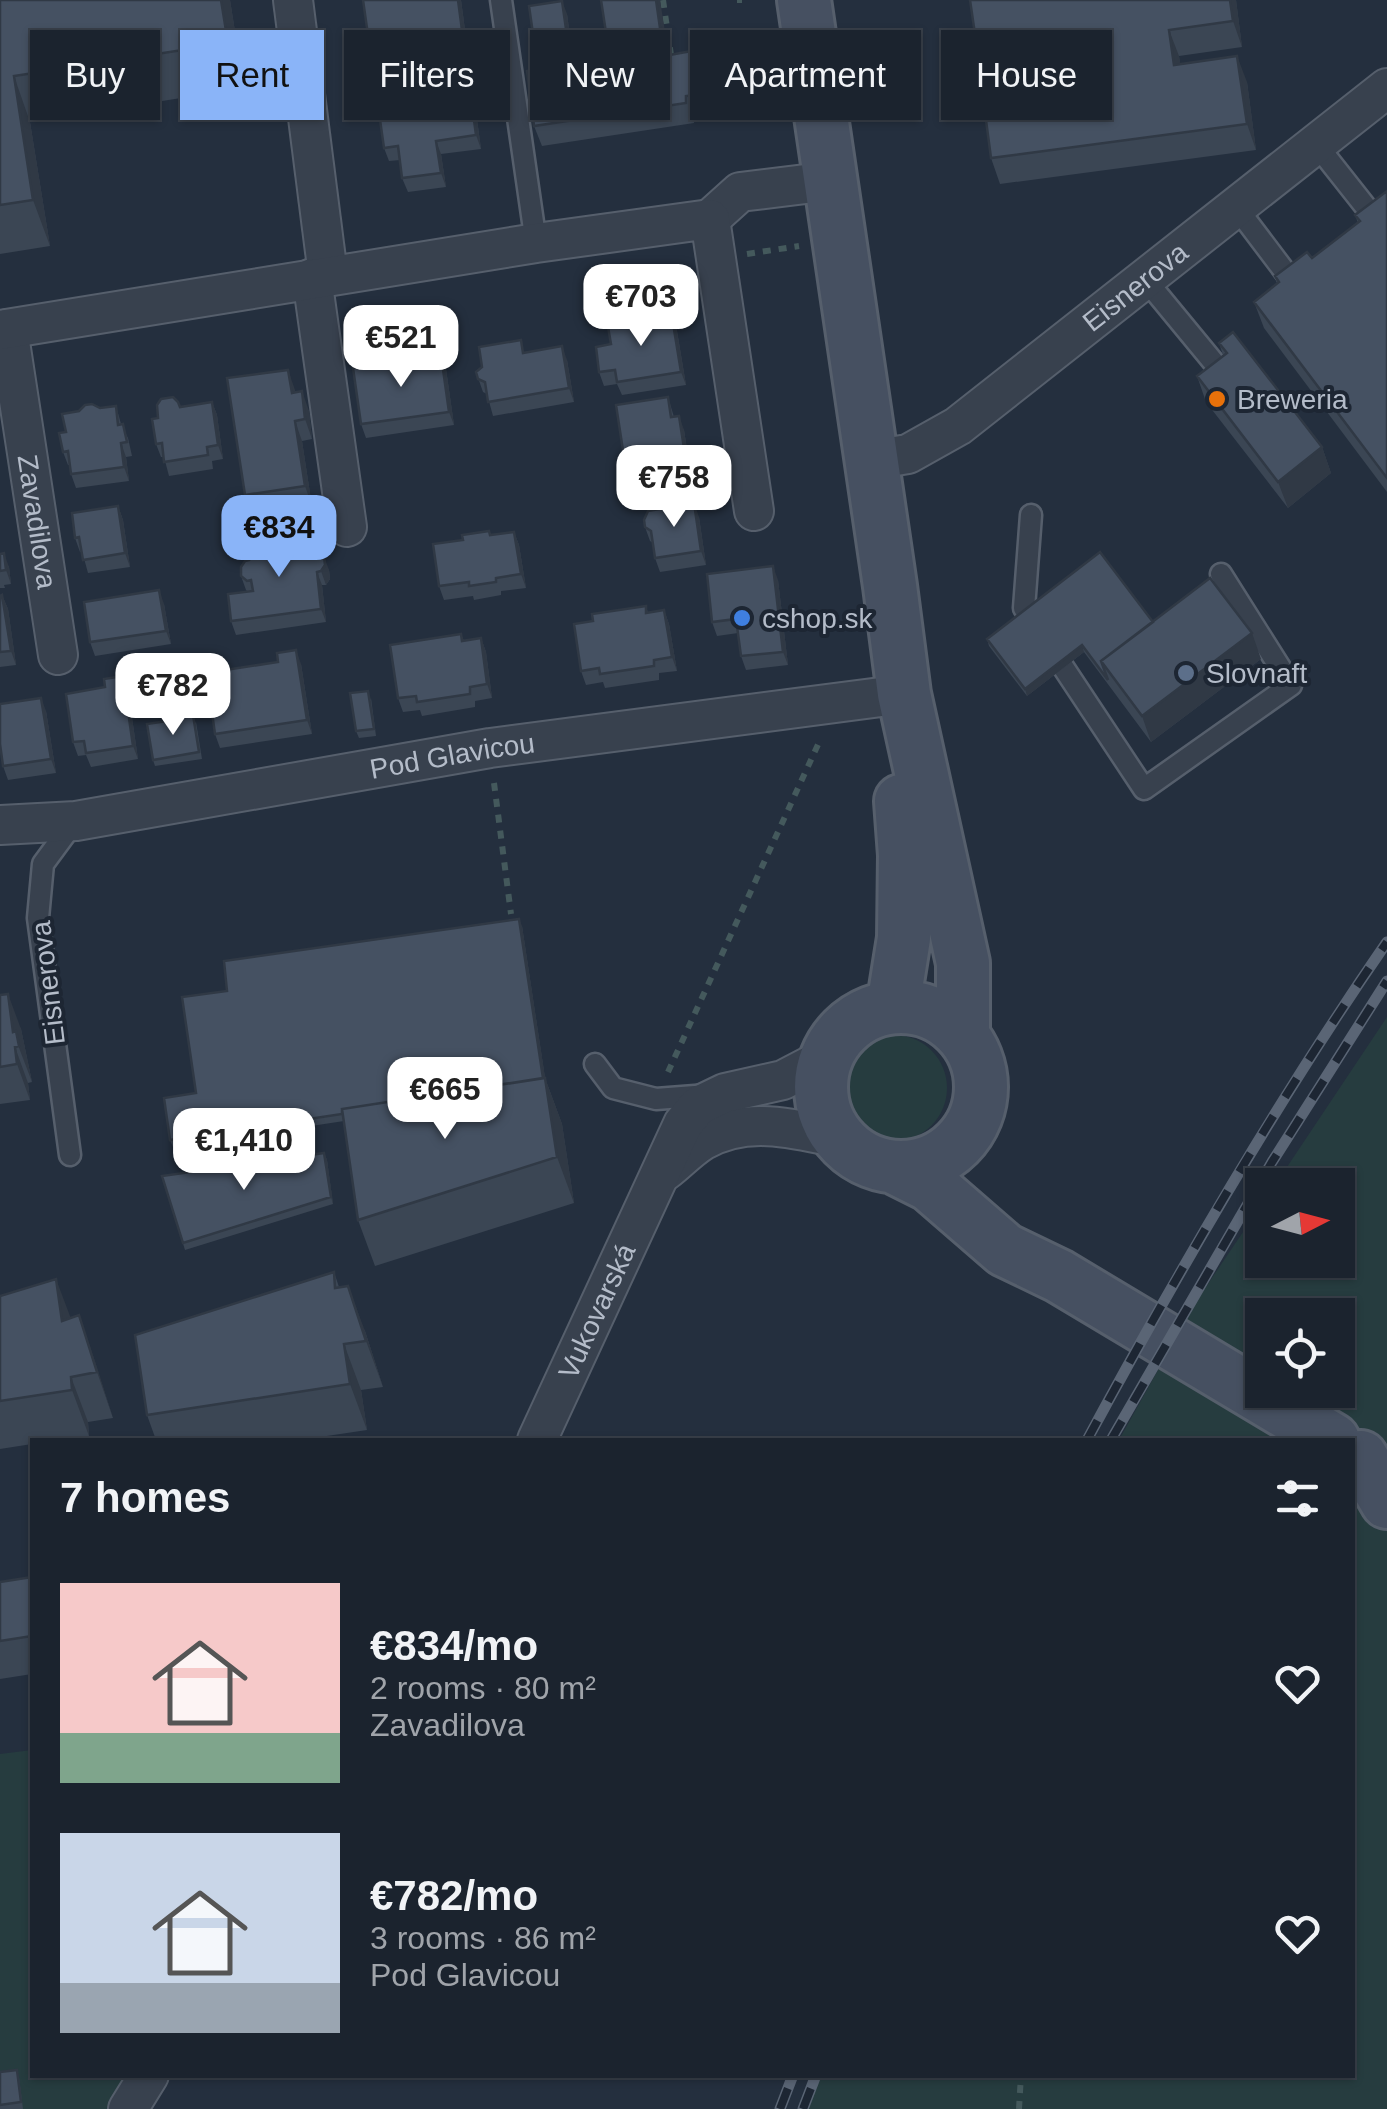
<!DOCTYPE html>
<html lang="en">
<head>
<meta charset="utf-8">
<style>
  :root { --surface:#1b232e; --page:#242b36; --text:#f1f3f6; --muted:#a0a4aa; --line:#39404a; --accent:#8ab4f8 }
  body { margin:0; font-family:Arial,sans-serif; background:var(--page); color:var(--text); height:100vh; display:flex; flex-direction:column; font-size:38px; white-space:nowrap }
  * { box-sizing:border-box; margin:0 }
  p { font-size:32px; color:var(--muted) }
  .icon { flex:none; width:55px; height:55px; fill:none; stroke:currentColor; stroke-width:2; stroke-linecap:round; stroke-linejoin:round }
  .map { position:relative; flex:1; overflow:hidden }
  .details { position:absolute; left:30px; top:1438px; width:1325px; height:640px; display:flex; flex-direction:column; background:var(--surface); border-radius:0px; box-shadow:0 2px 8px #0004,0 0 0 2px var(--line) }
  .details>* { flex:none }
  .hud { position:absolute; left:30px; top:30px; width:1328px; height:90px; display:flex; gap:20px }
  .needle { width:65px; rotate:84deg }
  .controls { position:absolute; left:1245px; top:1168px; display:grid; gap:20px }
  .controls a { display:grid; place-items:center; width:110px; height:110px; border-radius:0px; background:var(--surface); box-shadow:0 2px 8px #0004,0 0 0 2px var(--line); font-size:50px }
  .price { position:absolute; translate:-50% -85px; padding:0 22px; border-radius:20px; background:#fff; color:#222; font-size:32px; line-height:65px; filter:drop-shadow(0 2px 5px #0008) }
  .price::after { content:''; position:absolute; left:50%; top:60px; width:30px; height:22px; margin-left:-15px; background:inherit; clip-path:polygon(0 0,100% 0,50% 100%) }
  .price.on { background:var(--accent); color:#111 }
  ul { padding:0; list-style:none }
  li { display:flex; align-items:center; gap:30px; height:250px; padding:0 30px }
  li span { display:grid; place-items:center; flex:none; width:280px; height:200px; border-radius:0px; color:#555 }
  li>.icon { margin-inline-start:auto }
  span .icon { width:120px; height:120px; fill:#fffc; stroke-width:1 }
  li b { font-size:42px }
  h2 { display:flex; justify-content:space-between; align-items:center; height:120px; padding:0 30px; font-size:42px }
  .chip { padding:0 35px; border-radius:0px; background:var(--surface); box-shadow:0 2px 8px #0004,0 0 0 2px var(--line); font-size:35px; line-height:90px }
  .chip.on { background:var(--accent); color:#111 }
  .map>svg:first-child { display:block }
  .green { fill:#263c3f; fill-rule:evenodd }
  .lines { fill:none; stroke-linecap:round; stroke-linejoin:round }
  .lane-casing { stroke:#565f6c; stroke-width:25 }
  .street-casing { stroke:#565f6c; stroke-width:42 }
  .secondary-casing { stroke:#565f6c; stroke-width:58 }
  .path { stroke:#44595c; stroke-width:6; stroke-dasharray:8 8; stroke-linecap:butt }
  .lane { stroke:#38414e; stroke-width:20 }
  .street { stroke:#38414e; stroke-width:38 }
  .secondary { stroke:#465061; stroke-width:52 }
  .rail-casing { stroke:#5a6575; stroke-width:11 }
  .rail { stroke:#1d2633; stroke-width:8; stroke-dasharray:22; stroke-linecap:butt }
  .wall { fill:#3b4654 }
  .shaded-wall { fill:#303945 }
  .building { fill:#455162; stroke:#303945; stroke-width:2.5 }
  .food-dot { fill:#e8710a; stroke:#1d2633; stroke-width:4 }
  .shop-dot { fill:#3f7fe0; stroke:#1d2633; stroke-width:4 }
  .service-dot { fill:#5c6f8a; stroke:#1d2633; stroke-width:4 }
  .labels { text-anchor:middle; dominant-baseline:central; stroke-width:8; stroke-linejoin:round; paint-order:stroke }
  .street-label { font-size:28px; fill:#b4bcc9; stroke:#1d2633 }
  .poi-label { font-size:28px; fill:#b4bcc9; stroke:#1d2633; text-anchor:start }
</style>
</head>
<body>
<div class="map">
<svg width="1387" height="2109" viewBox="0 0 1387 2109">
  <rect width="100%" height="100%" fill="#242f3e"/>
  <!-- green -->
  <path class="green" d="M1387 1017V2109H805L818 2075H1352V1440H1119L1197 1300 1262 1204V1260H1338V1185H1275ZM1262 1315H1338V1390H1262Z
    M841 1088a53 53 0 1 1 106 0a53 53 0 1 1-106 0Z
    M32 1750V2075H145L128 2109H0V1754Z"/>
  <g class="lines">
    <defs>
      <path id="lane" d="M501 0 536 243
        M1316 144 1380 225
        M1236 207 1295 285
        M1145 279 1215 364
        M1031 515 1024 608 1144 789 1291 685 1221 574
        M595 1064 613 1088 656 1099 708 1095
        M70 1155 38 918 43 864 74 822"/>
      <g id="street">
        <path d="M293 0 328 275"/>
        <path d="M710 219 740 192 830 181"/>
        <path d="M312 278 347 527"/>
        <path id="s1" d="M8 329 58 655"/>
        <path d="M0 330 536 243 710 219 754 511"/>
        <path id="s2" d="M871 460 908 454 958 426 1387 88"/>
        <path id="s3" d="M0 825 76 821 490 748 904 694"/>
        <path d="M665 1171C677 1162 689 1149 702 1141 748 1115 792 1129 840 1138"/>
        <path id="s4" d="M537 1440 683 1124 698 1106 725 1093 783 1080 827 1057"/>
        <path d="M128 2109 149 2075"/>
      </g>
      <path id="secondary" d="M804 0 890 586 904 694 963 963V1036
        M893 1007 904 938 905 855 901 801
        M821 1087a80 80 0 1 1 160 0a80 80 0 1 1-160 0Z
        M894 1167 930 1185 1005 1250 1059 1276 1333 1440
        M1361 1457 1387 1502"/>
    </defs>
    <!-- lane casing -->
    <use href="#lane" class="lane-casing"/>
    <!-- street casing -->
    <use href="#street" class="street-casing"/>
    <!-- secondary casing -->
    <use href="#secondary" class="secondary-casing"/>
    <!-- path -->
    <path class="path" d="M663 0 672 62
      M737 0H742
      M694 59 771 47
      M747 254 799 246
      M494 783 511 914
      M668 1072 821 738
      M1019 2109 1021 2075"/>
    <!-- lane -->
    <use href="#lane" class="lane"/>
    <!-- street -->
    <use href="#street" class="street"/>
    <!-- secondary -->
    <use href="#secondary" class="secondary"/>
    <defs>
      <path id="rail" d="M1087 1440C1179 1270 1277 1101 1387 942
        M1111 1440 1272 1162 1387 981
        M780 2109 793 2075
        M803 2109 816 2075"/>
    </defs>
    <!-- rail casing -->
    <use href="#rail" class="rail-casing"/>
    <!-- rail -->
    <use href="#rail" class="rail"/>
  </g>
  <!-- wall -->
  <path class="wall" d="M0 0H230L244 88 30 122 50 246 0 254Z
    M363 0H461L481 149 441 154 446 187 408 192 402 178 400 160 389 161 384 148Z
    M970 0H1236L1242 47 1179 56 1180 64 1247 82 1256 150 1000 184 991 158 1048 82 1047 73 987 81 978 55Z
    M567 14 573 57 540 61 535 48Z
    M697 50 704 70 711 114 693 117 694 123 542 146 534 126 668 55Z
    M1387 191V492L1264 328 1254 302 1277 284 1275 276 1312 258 1358 223 1355 215Z
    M672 317 677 331 686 385 622 395 617 384 604 386 599 372 611 344 663 319Z
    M1219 343 1322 447 1331 473 1288 508 1206 402 1197 376 1223 355Z
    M525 352 567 360 574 402 493 416 487 394 483 392 476 372Z
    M446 369 454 425 366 438 361 424Z
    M296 392 309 411 312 439 302 441 312 506 252 515 245 495Z
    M668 397 674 417 684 430 691 475 631 484 626 470Z
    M212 402 217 415 223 459 212 461 213 469 169 476 164 457H161L156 444 158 418 180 407Z
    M116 406 121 424 128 438 132 456 126 457 129 481 76 488 71 474 70 465H68L63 452 66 432 100 408Z
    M118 506 123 520 130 567 88 573 82 551 80 552 75 538Z
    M699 517 706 565 660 572 655 558 653 543 650 541 645 527Z
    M514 532 519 545 526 588 501 591V595L474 600 473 596 444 600 439 586 490 535Z
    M317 552 329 570 330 579 326 585H322L326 622 236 635 231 621 248 592 246 590 241 576Z
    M0 554 9 567 11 584 4 585 5 588H0Z
    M778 580 788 665 746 670 741 656 738 633 717 636 712 622Z
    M2 595 8 609 16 665 0 667V596Z
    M164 604 171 644 95 656 90 642Z
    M646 606 648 613 664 610 669 624 677 671 659 673V680L605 688 603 682 586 685 581 671 593 621Z
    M1153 621 1261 659 1151 742 1084 652 1027 696 989 646 987 639Z
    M461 634 464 641 481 638 486 652 492 698 475 701V707L422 716 420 710 403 712 398 698Z
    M301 664 312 734 220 748 215 734 227 669Z
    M105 687 128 690 138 759 91 767 86 755 78 756 73 742Z
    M371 698 376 736 359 738 356 731Z
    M46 711 56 773 8 780 3 766Z
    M196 722 202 759 155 766 153 760Z
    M522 926 545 1078 562 1124 574 1203 375 1266 358 1220 344 1121 173 1147 170 1140 196 1093 227 991Z
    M0 995 21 1029 32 1082 28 1083 30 1100 0 1104Z
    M324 1153 327 1160 333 1204 185 1250 162 1176Z
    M334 1272 339 1287 365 1331 383 1387 361 1390 367 1430 300 1440H156L147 1415Z
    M0 1296 71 1318 79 1315 113 1418 88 1422 89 1436 61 1440H32V1444L0 1449Z
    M32 1577V1674L0 1679V1582Z
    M0 2072 19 2077 23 2109H0Z"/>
  <!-- shaded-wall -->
  <path class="shaded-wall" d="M221 0H230L244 88 228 43Z
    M458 0H461L481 149 476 135Z
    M656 0H660L672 76 664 56Z
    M1230 0H1236L1242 47 1233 21Z
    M562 1 567 14 573 57 568 43Z
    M1169 30 1179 56 1184 91 1174 65Z
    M697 50 704 70 711 114 703 94Z
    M1237 56 1247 82 1256 150 1247 124Z
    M14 76 30 122 50 246 33 200Z
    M436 141 441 154 446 187 441 173Z
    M672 317 677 331 686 385 681 372Z
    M562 346 567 360 574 402 569 388Z
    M441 355 446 369 454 425 449 412Z
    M288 370 295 390 299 413 292 393Z
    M302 391 309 411 312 439 305 419Z
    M212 402 217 415 223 459 218 445Z
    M679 416 684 430 691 475 686 461Z
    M295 421 302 441 312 506 305 486Z
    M121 443 126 457 129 481 124 467Z
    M1322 447 1331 473 1288 508 1278 482Z
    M694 503 699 517 706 565 701 551Z
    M118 506 123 520 130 567 125 553Z
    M514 532 519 545 526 588 521 574Z
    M4 553 9 567 11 584 6 570Z
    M324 556 329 570 330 579 326 585 321 571Z
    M773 566 778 580 788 665 783 652Z
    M317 572 322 585 326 622 321 609Z
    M159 590 164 604 171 644 166 631Z
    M2 595 8 609 16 665 11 651Z
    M664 610 669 624 677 671 672 657Z
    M1252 633 1261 659 1151 742 1142 716Z
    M481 638 486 652 492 698 487 684Z
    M1082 645 1084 652 1027 696 1025 689Z
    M296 650 301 664 312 734 307 720Z
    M123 676 128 690 138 759 133 746Z
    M41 698 46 711 56 773 51 759Z
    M519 919 522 926 547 1090 544 1083Z
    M8 994 21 1029 32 1082 13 1032Z
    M15 1047 28 1083 30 1100 17 1064Z
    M545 1078 562 1124 574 1203 557 1157Z
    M324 1153 327 1160 333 1204 331 1197Z
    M56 1279 73 1324 62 1321Z
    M348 1286 365 1331 383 1387 366 1341Z
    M79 1315 95 1361 113 1418 97 1372Z
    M344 1344 361 1390 367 1430 350 1384Z
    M71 1377 88 1422 89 1436 72 1390Z"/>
  <!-- building -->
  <path class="building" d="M0 0H221L228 43 14 76 33 200 0 205Z
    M363 0H458L476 135 436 141 441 173 402 178 398 146 384 148Z
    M601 0H656L664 56 697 50 703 94 686 96V103L534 126 527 71 610 59Z
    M970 0H1230L1233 21 1169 30 1174 65 1237 56 1247 124 991 158 982 90 1048 82 1043 47 978 55Z
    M562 1 568 43 535 48 529 6Z
    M1387 191V478L1254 302 1279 282 1275 276 1307 252 1312 258 1360 221 1355 215Z
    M661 314V319L672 317 681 372 617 382 615 370 599 372 596 347 611 344 608 327 635 323 634 318Z
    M1233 332 1322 447 1278 482 1197 376 1227 353 1219 343Z
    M521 340 523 353 562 346 569 388 488 402 485 382 478 379 476 372 482 367 479 347Z
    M441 355 449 412 361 424 353 368Z
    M288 370 292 393 302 391 305 419 295 421 305 486 245 495 227 378Z
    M173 397 178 402 180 407 212 402 218 445 207 447 208 455 164 462 162 443 156 444 152 419 158 418 157 405 161 399Z
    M668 397 671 417 679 416 686 461 626 470 616 405Z
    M92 404 100 408 116 406 118 425 123 424 127 442 121 443 124 467 71 474 68 451 63 452 59 433 66 432 62 414 79 411 85 405Z
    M694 503 701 551 655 558 651 531 645 527 644 520 648 511Z
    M118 506 125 553 83 560 79 537 75 538 72 513Z
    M489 531 490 535 514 532 521 574 496 578V582L469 586V582L439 586 433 544 463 540 462 535Z
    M312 537 314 552H318L324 556 325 565 321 571 317 572 321 609 231 621 228 594 253 591 251 580 247 581 241 576V567L245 561 249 560 247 546Z
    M1100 552 1153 622 1101 661 1108 680 1082 645 1025 689 987 639Z
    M4 553 6 570 0 571V554Z
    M773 566 783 652 741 656 736 619 712 622 707 574Z
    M1210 578 1252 633 1142 716 1101 661Z
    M159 590 166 631 90 642 84 602Z
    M2 595 11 651 0 652V596Z
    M646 606V613L664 610 672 657 654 660V666L600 674 599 668 581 671 574 624 593 621 592 614Z
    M461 634 462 641 481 638 487 684 470 687V694L417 702 416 696 398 698 390 645Z
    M296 650 307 720 215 734 205 663 224 661 225 670 278 662 277 653Z
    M123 676 133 746 86 753 84 741 73 742 66 694 105 687 104 679Z
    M368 691 374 729 356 731 350 693Z
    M41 698 51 759 3 766 0 744V704Z
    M193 715 199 752 153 760 147 724 167 721 166 719Z
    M519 919 543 1078 342 1109V1114L170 1140 164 1098 196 1093 182 997 227 991 224 961Z
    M8 994 13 1032 16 1031 19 1046 15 1047 17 1064 0 1067V995Z
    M545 1078 557 1157 358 1220 342 1109Z
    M324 1153 331 1197 183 1243 162 1176Z
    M334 1272 335 1288 348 1286 366 1341 344 1344 350 1384 147 1415 135 1335Z
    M56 1279 62 1321 79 1315 97 1372 71 1377 72 1390 0 1401V1296Z
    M32 1577V1636L0 1641V1582Z
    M17 2070 21 2102 0 2105V2072Z"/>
  <!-- markers -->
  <circle class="food-dot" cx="1217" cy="399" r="10"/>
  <circle class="shop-dot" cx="742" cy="618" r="10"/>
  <circle class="service-dot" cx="1186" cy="673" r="10"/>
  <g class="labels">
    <!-- street labels -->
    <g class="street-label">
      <text stroke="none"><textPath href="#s2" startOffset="320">Eisnerova</textPath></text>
      <text stroke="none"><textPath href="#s1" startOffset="195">Zavadilova</textPath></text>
      <text stroke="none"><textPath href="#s3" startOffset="458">Pod Glavicou</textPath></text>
      <text transform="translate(48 983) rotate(-97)">Eisnerova</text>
      <text stroke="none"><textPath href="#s4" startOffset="142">Vukovarská</textPath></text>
    </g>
    <!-- poi labels -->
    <g class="poi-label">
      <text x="1237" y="399">Breweria</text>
      <text x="762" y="618">cshop.sk</text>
      <text x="1206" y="673">Slovnaft</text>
    </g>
  </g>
</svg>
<div class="controls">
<a><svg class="needle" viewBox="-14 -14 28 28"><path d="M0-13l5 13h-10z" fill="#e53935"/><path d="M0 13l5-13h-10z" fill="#a0a4aa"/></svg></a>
<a><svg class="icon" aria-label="locate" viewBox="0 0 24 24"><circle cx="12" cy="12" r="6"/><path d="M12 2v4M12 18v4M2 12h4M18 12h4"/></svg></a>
</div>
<b class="price" style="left:641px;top:349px">€703</b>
<b class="price" style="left:401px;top:390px">€521</b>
<b class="price" style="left:674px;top:530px">€758</b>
<b class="price on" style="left:279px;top:580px">€834</b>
<b class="price" style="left:173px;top:738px">€782</b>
<b class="price" style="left:445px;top:1142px">€665</b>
<b class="price" style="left:244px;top:1193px">€1,410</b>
<div class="hud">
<a class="chip">Buy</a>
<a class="chip on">Rent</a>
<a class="chip">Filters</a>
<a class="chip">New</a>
<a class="chip">Apartment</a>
<a class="chip">House</a>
</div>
<section class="details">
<h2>7 homes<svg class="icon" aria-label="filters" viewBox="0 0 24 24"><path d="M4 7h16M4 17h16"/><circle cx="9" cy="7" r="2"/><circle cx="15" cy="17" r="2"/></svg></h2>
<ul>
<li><span style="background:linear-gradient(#f6c9c9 75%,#7fa58c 0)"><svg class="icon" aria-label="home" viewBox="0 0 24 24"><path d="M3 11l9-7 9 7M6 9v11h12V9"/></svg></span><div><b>€834/mo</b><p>2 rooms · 80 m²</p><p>Zavadilova</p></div><svg class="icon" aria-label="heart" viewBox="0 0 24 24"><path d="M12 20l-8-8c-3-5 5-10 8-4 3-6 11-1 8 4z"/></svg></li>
<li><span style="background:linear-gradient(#c9d6e8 75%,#9aa5b1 0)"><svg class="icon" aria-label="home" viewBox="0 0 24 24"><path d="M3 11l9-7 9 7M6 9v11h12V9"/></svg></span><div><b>€782/mo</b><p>3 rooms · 86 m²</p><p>Pod Glavicou</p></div><svg class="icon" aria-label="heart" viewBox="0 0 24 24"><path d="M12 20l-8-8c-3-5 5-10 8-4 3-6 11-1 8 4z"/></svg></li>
</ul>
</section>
</div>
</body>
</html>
